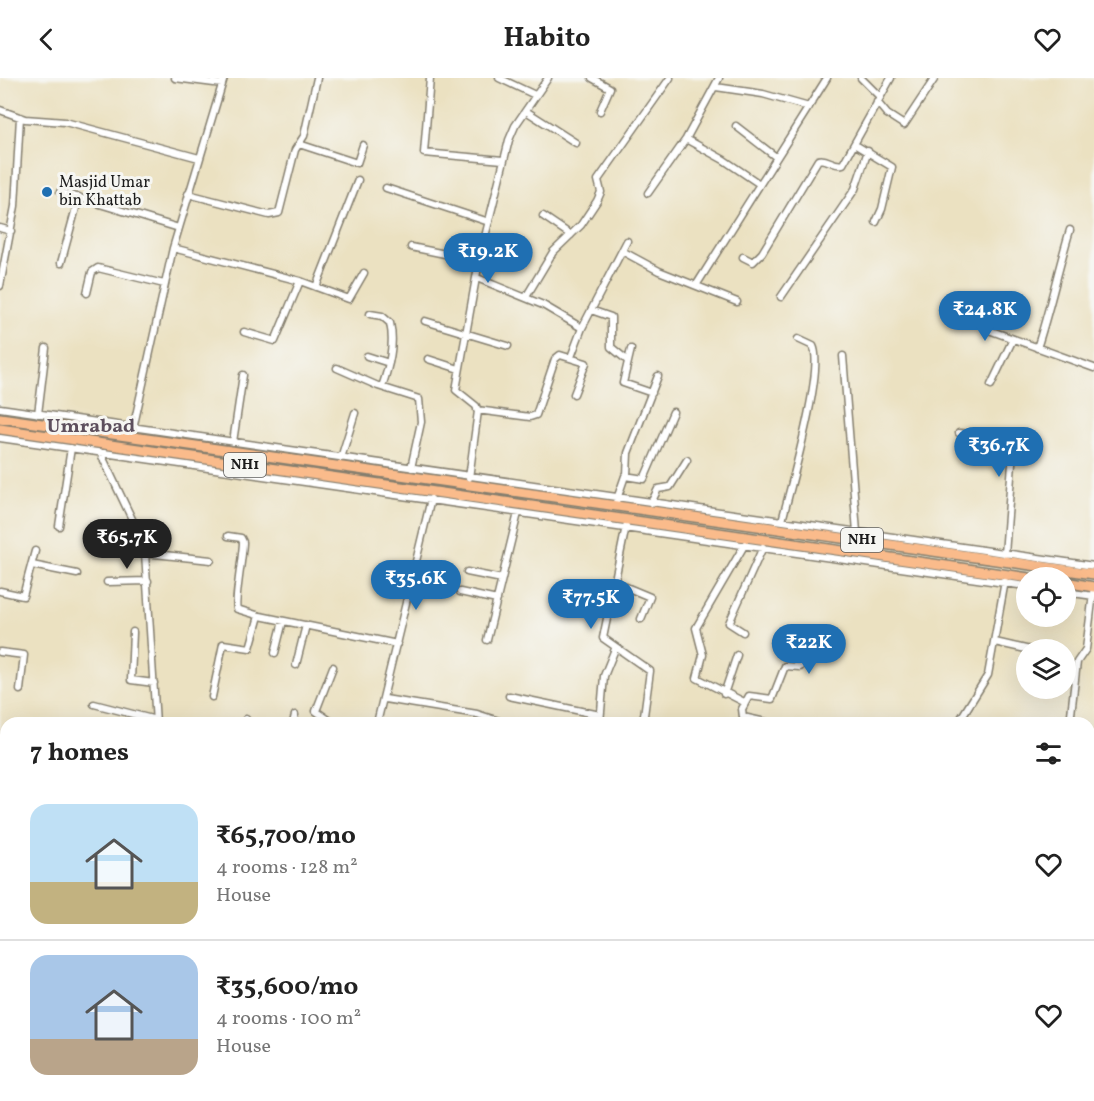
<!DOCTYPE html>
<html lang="en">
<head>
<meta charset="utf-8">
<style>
  :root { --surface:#fff; --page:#f6f6f6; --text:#222; --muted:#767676; --line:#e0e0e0; --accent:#1f6fb2 }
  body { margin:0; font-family:Vollkorn,serif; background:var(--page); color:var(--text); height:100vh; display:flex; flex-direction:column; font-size:22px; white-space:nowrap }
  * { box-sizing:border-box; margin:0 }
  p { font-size:20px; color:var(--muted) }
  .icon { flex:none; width:33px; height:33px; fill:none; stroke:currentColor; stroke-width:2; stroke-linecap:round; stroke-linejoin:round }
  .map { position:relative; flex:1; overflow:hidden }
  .details { position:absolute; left:0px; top:639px; width:1095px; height:384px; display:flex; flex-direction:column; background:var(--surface); border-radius:18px 18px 0 0; box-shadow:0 6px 24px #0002 }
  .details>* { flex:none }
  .buttons { position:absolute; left:1016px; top:489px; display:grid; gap:12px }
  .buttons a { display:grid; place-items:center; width:60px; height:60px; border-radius:50%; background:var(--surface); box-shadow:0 6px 24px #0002; font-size:30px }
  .price { position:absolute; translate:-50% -51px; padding:0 14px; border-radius:21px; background:var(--accent); color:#fff; font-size:20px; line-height:39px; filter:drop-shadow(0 2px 3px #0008) }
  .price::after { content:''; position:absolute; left:50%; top:36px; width:18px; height:14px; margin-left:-9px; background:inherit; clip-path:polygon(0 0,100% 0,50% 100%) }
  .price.selected { background:#222; color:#fff }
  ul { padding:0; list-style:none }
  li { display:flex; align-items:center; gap:18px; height:150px; padding:0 30px }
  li+li { border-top:2px solid var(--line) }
  li span { display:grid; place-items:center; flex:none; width:168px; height:120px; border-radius:18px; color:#555 }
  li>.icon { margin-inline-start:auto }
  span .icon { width:72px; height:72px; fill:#fffc; stroke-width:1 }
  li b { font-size:26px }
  h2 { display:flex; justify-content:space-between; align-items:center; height:72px; padding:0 30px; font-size:26px }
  header { display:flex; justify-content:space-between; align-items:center; height:78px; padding:0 30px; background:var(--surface); font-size:27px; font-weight:700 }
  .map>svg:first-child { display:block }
  .green { fill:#9ac673; stroke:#5b7148; stroke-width:1.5 }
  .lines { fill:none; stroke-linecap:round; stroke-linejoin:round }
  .minor-casing { stroke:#847e6e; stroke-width:9 }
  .highway-casing { stroke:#847e6e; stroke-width:12 }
  .minor { stroke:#fff; stroke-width:6 }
  .highway { stroke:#fabb8b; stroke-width:9 }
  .poi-dot { fill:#1f6fb2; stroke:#f6f6f2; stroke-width:2 }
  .labels { text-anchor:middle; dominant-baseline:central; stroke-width:6; stroke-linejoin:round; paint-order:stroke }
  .shield { fill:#f6f6f2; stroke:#5d5d5c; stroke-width:1.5 }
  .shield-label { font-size:15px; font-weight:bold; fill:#1c1c1c }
  .poi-label { font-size:16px; fill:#1c1c1c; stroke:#f6f6f2; text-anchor:start }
  .quarter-label { font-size:20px; font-weight:bold; fill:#5d4f5d; stroke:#f6f6f2 }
</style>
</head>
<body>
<header><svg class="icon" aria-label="back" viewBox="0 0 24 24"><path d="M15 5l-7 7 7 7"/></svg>Habito<svg class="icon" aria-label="heart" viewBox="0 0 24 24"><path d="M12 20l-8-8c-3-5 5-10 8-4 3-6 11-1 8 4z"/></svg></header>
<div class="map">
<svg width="1094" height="1023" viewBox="0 0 1094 1023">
  <rect width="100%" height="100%" fill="#f6f6f2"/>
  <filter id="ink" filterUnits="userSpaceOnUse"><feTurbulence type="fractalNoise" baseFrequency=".0167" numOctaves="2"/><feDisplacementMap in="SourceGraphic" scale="12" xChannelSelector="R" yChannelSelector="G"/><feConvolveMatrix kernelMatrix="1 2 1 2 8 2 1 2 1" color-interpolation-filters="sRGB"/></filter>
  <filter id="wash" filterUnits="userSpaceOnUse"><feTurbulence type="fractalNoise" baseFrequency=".008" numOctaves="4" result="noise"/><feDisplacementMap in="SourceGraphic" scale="24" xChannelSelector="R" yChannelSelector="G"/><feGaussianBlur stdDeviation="1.35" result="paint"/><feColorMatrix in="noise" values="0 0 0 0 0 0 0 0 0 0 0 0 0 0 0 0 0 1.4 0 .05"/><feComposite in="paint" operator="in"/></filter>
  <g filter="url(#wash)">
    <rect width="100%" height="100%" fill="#ebe1c1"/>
    <!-- green -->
    <path class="green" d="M0 721H6V848L0 855Z"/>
  </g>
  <g filter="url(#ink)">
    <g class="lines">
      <defs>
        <path id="minor" d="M175 0 222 6
          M430 0 424 75 503 82
          M499 0 535 17
          M592 0 610 10 600 33
          M861 0 880 19
          M716 9 763 16 809 29
          M877 24 887 36 904 47 935 0
          M0 32 25 41 65 44 199 80
          M526 33 576 65
          M736 48 776 79
          M686 61 724 82 758 105
          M299 66 357 85 363 67
          M854 66 892 89 882 131 876 144
          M386 110 489 144
          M60 114 179 150
          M648 115 686 61 719 0
          M188 116 269 137 279 135 295 72 304 58 317 0
          M543 138 571 157
          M0 150 11 153
          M411 169 479 183
          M173 170 300 203 349 221 364 195
          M622 173 659 193 737 224
          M743 179 753 184 762 175 818 82C827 79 834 89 843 86L891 0
          M61 185 79 119
          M477 200 543 227 582 250
          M697 206 827 0
          M0 208 15 128 20 39
          M316 209 358 102
          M87 215 92 194 98 190 164 206
          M526 219 553 174 581 147 597 123 601 114 598 102 670 0
          M781 219 855 111 868 73
          M992 224 985 245 986 251 1094 290
          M591 232 611 239V269L628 283
          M370 236 382 238 390 245C395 267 389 288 382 309
          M425 243 508 268
          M244 254 275 263 300 203
          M1037 270C1050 231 1058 191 1070 152
          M631 271 623 305 652 315
          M367 278 389 285
          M843 278 857 454
          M571 279 582 250 627 163
          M428 281 459 291
          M337 290 378 308 419 321 421 344 411 390
          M991 307 1013 261
          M0 330 1094 488
          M477 332 530 339 536 337 555 281 560 277 586 285 574 316
          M38 336 46 270
          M133 351 173 170 224 0
          M959 355 1014 360 1005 476
          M0 360 1026 508
          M233 364 243 297
          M100 374 141 460 145 475 156 645
          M341 380 355 335
          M627 397 628 375 658 298
          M469 400 478 333 476 328 456 312 479 183 509 62 515 48 548 0
          M616 424 625 398 644 401 673 334
          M651 425 658 411 670 409 687 382
          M782 443C789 414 825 290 813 268L798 261
          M59 448 71 370
          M626 448 603 560 650 593 643 645
          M228 458 241 460 243 464C243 477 234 525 237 531L260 538 397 566
          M145 475 211 482
          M32 487 77 496
          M467 494 502 501
          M107 504 148 503
          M614 504 650 519 641 541
          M0 513 23 518 35 473
          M460 514 497 522
          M1065 514 1094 518
          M133 554 131 602 154 605
          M743 554 729 545 763 469
          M487 562 518 435
          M995 564 1030 572
          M0 574 24 577 20 612
          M275 575 283 543
          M296 587 306 547
          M333 589 316 633 333 645
          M724 616 737 577
          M509 618 600 637
          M212 619 223 566 250 570 259 538
          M385 621 477 636 505 645
          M744 624 697 600 703 577 696 550 745 466
          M94 626 156 642
          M245 645 246 641
          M293 645 295 637
          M377 645 431 421
          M600 645 604 598 615 571
          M770 645 743 639 742 631 749 618 772 621 785 588 800 589 807 574
          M958 645 988 597 1005 503
          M1070 645 1077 584 1086 571 1094 508
          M2 681 3 716
          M1089 716 1094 718
          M1089 752H1094
          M1089 826 1094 827
          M1089 918 1094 917
          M0 952 6 956
          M1089 996 1094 1000
          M13 1017V1023
          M228 1017 233 1023
          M415 1017 429 1023
          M846 1017 847 1023
          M885 1017 887 1023
          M927 1017 928 1023
          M990 1017 991 1023
          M85 1023 90 1017
          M244 1023 251 1017"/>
        <path id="highway" d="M0 340 1094 496
          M0 351 1029 500
          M1065 504 1094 509"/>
      </defs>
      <!-- minor casing -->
      <use href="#minor" class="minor-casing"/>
      <!-- highway casing -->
      <use href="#highway" class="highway-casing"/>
      <!-- minor -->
      <use href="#minor" class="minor"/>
      <!-- highway -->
      <use href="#highway" class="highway"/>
    </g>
  </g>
  <!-- markers -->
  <circle class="poi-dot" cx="47" cy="114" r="6"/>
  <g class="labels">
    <!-- shield labels -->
    <g class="shield">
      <rect x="224" y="375" width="42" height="24" rx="4.5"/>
      <rect x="841" y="450" width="42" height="24" rx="4.5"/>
    </g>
    <g class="shield-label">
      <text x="245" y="387">NH1</text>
      <text x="862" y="462">NH1</text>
    </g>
    <!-- poi labels -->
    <g class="poi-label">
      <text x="59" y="105">Masjid Umar<tspan x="59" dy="18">bin Khattab</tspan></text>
    </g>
    <!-- quarter labels -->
    <g class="quarter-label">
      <text x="91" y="349">Umrabad</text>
    </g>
  </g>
</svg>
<div class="buttons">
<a><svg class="icon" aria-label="locate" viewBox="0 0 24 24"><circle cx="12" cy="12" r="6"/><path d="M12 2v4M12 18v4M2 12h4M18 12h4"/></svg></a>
<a><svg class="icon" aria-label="layers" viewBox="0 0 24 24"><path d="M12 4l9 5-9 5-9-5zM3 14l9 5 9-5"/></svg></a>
</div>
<b class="price" style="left:488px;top:206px">₹19.2K</b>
<b class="price" style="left:985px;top:264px">₹24.8K</b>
<b class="price" style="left:999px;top:400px">₹36.7K</b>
<b class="price selected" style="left:127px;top:492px">₹65.7K</b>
<b class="price" style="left:416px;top:533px">₹35.6K</b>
<b class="price" style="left:591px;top:552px">₹77.5K</b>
<b class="price" style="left:809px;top:597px">₹22K</b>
<section class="details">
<h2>7 homes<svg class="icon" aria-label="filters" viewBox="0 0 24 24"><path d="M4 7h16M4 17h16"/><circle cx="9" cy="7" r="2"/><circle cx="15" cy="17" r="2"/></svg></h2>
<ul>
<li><span style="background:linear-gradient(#bfe0f5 65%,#c2b280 0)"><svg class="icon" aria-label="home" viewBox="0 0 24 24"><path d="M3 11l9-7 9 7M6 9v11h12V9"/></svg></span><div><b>₹65,700/mo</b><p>4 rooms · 128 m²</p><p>House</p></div><svg class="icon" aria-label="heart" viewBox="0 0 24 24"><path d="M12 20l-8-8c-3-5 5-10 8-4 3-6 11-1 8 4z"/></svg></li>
<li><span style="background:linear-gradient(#a9c7e8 70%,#b9a48a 0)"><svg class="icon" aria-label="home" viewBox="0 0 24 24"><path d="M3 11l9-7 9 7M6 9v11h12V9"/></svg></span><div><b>₹35,600/mo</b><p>4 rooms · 100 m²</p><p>House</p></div><svg class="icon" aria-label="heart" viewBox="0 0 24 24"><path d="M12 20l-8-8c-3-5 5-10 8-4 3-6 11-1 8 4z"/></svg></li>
</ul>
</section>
</div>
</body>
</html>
